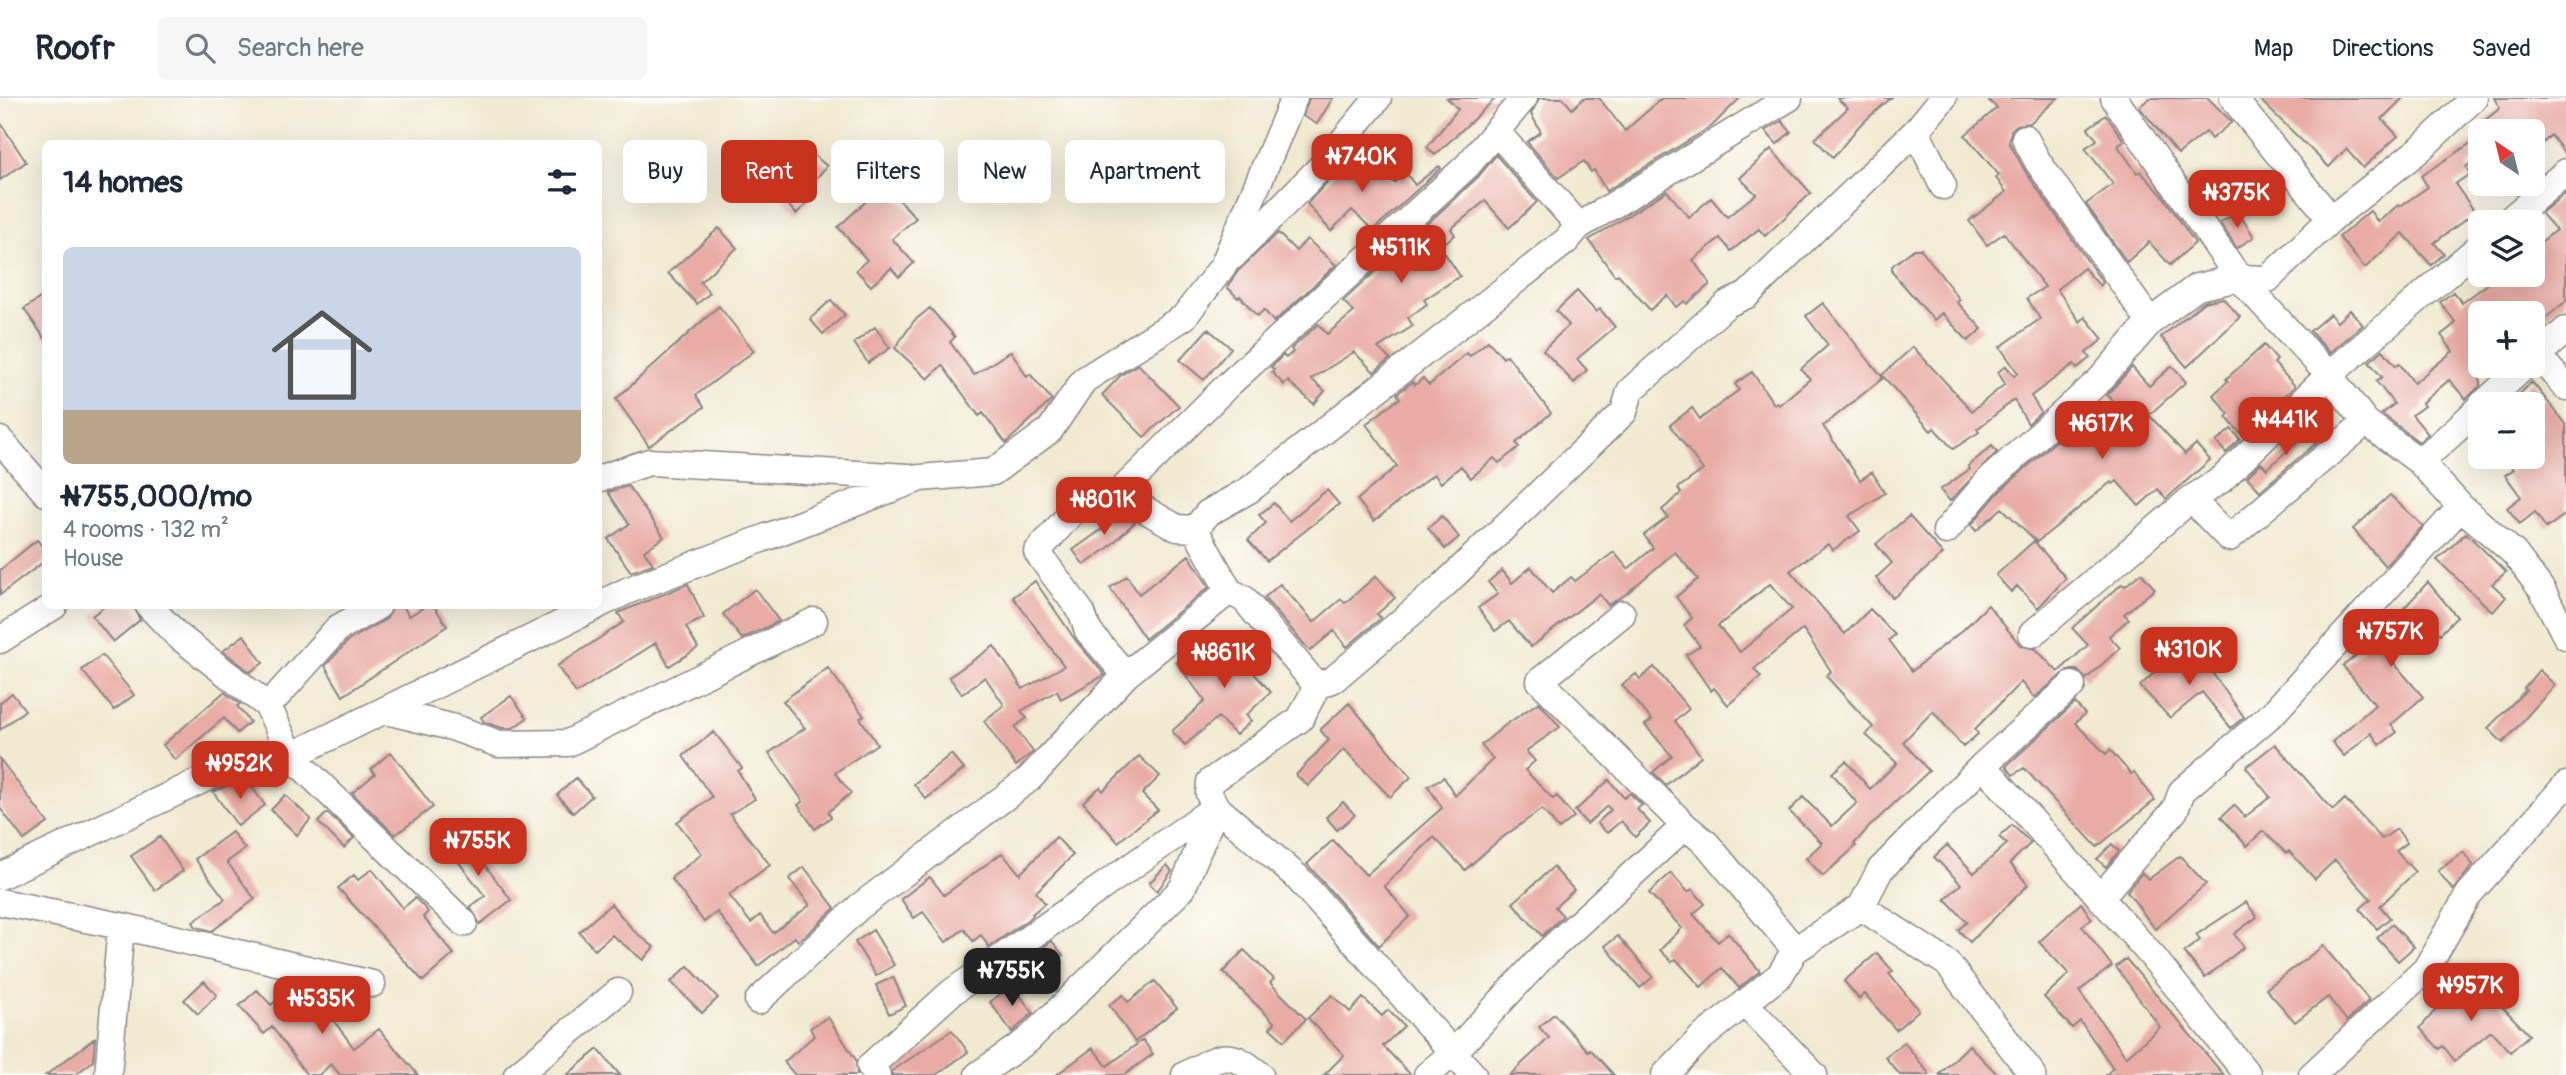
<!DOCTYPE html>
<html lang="en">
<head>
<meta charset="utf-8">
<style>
  :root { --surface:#fff; --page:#f6f6f7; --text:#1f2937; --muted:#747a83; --line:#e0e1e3; --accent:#c8321e }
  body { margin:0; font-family:Pangolin,sans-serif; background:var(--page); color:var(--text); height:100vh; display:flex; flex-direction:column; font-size:26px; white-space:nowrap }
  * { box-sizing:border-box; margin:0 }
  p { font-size:23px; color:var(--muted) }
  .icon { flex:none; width:38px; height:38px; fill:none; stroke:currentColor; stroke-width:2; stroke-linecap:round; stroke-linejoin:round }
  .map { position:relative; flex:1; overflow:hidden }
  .panel { position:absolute; left:42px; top:42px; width:560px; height:469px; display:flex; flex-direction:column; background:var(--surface); border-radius:10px; box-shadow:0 7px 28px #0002 }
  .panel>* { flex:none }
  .guide { position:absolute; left:623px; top:42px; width:665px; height:63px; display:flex; gap:14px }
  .needle { width:46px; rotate:325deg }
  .controls { position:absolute; left:2468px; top:21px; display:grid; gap:14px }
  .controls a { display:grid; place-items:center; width:77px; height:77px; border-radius:10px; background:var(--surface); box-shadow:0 7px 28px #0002; font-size:35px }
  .price { position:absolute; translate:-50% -60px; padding:0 16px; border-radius:14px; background:var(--accent); color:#fff; font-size:23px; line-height:46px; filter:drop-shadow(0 2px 4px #0008) }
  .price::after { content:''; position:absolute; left:50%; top:42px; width:21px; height:16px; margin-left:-10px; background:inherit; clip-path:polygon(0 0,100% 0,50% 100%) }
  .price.current { background:#222; color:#fff }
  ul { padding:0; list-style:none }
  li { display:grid; align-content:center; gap:14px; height:371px; padding:0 21px }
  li+li { border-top:2px solid var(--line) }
  li span { display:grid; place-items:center; height:217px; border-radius:10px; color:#555 }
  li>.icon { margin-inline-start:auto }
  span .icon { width:126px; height:126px; fill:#fffc; stroke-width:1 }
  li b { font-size:30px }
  h2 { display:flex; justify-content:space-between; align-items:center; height:84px; padding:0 21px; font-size:30px }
  .pill { padding:0 24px; border-radius:10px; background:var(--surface); box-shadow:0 7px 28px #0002; font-size:24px; line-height:63px }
  .pill.current { background:var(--accent); color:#fff }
  header { display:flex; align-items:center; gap:42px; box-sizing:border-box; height:98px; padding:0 35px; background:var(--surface); border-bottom:2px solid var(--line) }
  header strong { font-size:33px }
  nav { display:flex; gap:38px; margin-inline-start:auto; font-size:24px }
  .search { width:490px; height:63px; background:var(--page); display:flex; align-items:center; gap:18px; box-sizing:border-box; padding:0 24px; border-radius:10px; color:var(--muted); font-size:26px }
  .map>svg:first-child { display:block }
  .building { fill:#e9aca5; fill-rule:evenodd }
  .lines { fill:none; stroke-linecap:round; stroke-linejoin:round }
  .minor-casing { stroke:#8a8686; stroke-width:29 }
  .minor { stroke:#fff; stroke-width:26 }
</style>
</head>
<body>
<header>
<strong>Roofr</strong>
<div class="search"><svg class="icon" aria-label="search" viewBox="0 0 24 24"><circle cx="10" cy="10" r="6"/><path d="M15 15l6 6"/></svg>Search here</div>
<nav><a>Map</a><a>Directions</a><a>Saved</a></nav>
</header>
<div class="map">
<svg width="2566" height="977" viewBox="0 0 2566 977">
  <rect width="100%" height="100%" fill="#fdfcf7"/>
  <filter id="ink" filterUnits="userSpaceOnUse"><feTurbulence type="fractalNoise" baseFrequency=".0143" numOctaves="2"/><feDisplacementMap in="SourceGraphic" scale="14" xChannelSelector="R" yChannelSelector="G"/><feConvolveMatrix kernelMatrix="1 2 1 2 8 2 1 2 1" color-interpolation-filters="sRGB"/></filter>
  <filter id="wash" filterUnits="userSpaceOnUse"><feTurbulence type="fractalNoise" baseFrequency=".00686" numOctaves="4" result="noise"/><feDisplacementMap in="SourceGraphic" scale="28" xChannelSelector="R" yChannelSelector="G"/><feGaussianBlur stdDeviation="1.57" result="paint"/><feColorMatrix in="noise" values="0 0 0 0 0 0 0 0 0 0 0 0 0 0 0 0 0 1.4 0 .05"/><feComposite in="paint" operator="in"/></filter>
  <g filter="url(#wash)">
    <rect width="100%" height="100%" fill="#f1ead1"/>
    <g id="blocks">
      <!-- building -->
      <path class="building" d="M1309 0H1333L1317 26 1303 18Z
        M1447 0H1496L1435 57 1427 49 1458 11Z
        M1539 0H1563L1572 11 1584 0H1599L1625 33 1662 0H1740L1712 28 1606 93 1594 72 1591 74 1584 63 1558 80 1527 44 1541 34 1531 16Z
        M1837 0H1891L1859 28 1833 60 1815 41 1848 10Z
        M1986 0H2058L2030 25 2017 27 2011 32 2009 44 2025 73 2103 185 2100 188 2084 170 2057 191 2080 224 2085 219 2103 241 2086 255 2090 260 2077 270 2074 266 2031 298 2041 314 2028 326 2014 302 1977 331 1979 334 1953 351 1934 330 1931 333 1882 277 1913 249 1972 313 2005 286 1998 274 2006 268 2014 278 2018 275 2000 249 2040 221 2027 200 2045 189 2004 135 1987 147 1969 123 2006 94 1996 80 1999 77 1965 37 1997 10Z
        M2150 0H2208L2232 24 2211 41 2206 34 2178 56 2139 9Z
        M2258 0H2403L2382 21 2398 38 2363 70 2346 51 2329 69Z
        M2494 0H2566V57L2551 37 2532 56V33H2472L2500 10Z
        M2106 17 2124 43 2118 48 2137 75 2140 73 2163 98 2195 145 2170 167 2149 144 2127 164 2086 106 2113 86 2085 50 2097 42 2088 30Z
        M1782 23 1791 34 1777 46 1765 33Z
        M0 24 26 64 0 82Z
        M2480 39V57L2466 69 2470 76 2455 86 2475 114 2434 145 2444 156 2431 167 2403 135 2365 170 2339 139 2370 113 2378 124 2398 107 2399 109 2428 89 2421 78Z
        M1771 51 1811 95 1765 138 1759 131 1731 153 1720 140 1693 162 1710 186 1687 206 1685 203 1676 209 1667 197 1650 212 1618 176 1615 178 1589 142 1667 93 1689 119 1711 100 1727 119 1756 96 1740 80Z
        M812 56 827 68 809 89 795 77Z
        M1359 56 1394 85 1406 75 1415 87 1439 68 1441 70 1373 132 1352 112 1331 133 1307 106 1352 57 1355 60Z
        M1496 57 1537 104 1509 130 1485 103 1451 131 1455 137 1440 148 1460 178 1424 202 1427 206 1408 220 1413 228 1378 250 1390 261 1374 274 1354 254 1311 281 1325 293 1314 306 1288 283 1284 287 1272 274 1274 271 1271 269 1283 257 1286 260 1293 254 1291 251 1318 226 1327 236 1354 214 1343 203 1478 79Z
        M896 67 909 82 894 96 916 120 892 141 914 165 899 179 891 170 871 188 856 172 867 162 838 129 884 87 880 82Z
        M801 85 814 99 796 116 783 101Z
        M2566 95V203L2539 226 2533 215H2480V288L2466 301 2449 282 2422 305 2424 308 2412 317 2428 336 2419 344 2382 316 2394 306 2376 283 2382 279 2369 264 2383 252 2396 268 2399 265 2414 285 2453 253 2441 237 2456 225 2440 204 2453 194 2462 205 2500 177H2532V151L2556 132 2541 115Z
        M2238 114 2254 139 2237 150 2220 125Z
        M719 130 737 150 700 184 710 195 697 206 668 175Z
        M1278 135 1296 153 1307 141 1336 167 1274 224 1264 212 1257 218 1240 198 1238 200 1227 189 1238 173Z
        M1914 151H1921L1960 202 1957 204 1982 231 1968 243 1942 215 1934 222 1892 174V168Z
        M1577 193 1596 214 1600 211 1615 229 1577 261 1587 272 1574 285 1543 252 1569 227 1556 213Z
        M46 196V242L24 211Z
        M2223 200 2240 219 2187 269 2161 239 2204 204Z
        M831 202 845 217 823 236 810 221Z
        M1823 205 1883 280 1823 328 1860 382 1872 374 1885 395 1849 418 1860 433 1833 452 1828 446 1790 473 1845 536 1870 511 1895 537 1889 542 1912 573 1964 531 1988 507 2020 547 2036 551 2058 574 2088 547 2072 530 2122 486 2125 488 2141 475 2155 491 2124 516 2129 521 2109 538 2120 550 2086 581 2077 572H2068L2034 600 2021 584 1975 631 1978 636 1963 649 1933 613 1903 644 1929 673 1869 729 1854 746 1856 748 1823 778 1806 760 1822 745 1789 713 1803 699 1832 728 1857 705 1832 675 1846 663 1870 691 1897 665 1866 637 1873 629 1826 578 1831 573 1803 531 1754 571 1761 579 1728 607 1714 590 1711 593 1686 557 1700 548 1684 527 1692 520 1676 499 1698 481 1675 454 1626 496 1608 507 1599 496 1531 549 1509 523 1495 533 1478 510 1498 496 1488 484 1502 472 1512 485 1531 469 1552 495 1571 479 1575 483 1614 454 1628 471 1653 450 1644 437 1668 419 1662 412 1681 395 1678 390 1703 372 1670 327 1692 310 1700 321 1739 292 1735 286 1752 274 1774 306 1777 304 1779 307 1810 281 1801 271 1828 247 1806 218ZM1770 486 1792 511 1740 554 1718 528Z
        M719 208 754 253 696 297 704 309 649 348 616 301Z
        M930 210 955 239 950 244 974 277 1011 253 1027 279 1030 276 1052 302 1006 345 983 315 979 318 942 267 928 281 895 250 914 223Z
        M2350 212 2363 227 2330 255 2310 233 2330 216 2337 224Z
        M875 229 890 250 868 265 854 245Z
        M1208 231 1231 250 1204 282 1180 262Z
        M1488 243 1503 260 1507 257 1551 315 1516 345 1519 349 1499 365 1494 360 1471 380 1461 368 1441 385 1434 376 1374 423 1357 402 1397 368 1366 326 1400 300 1397 296 1412 284 1415 287 1423 280 1429 287 1467 255 1470 258Z
        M2264 247 2277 262 2274 265 2295 288 2242 337 2226 319 2229 316 2213 297 2228 283 2226 281Z
        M1138 266 1179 308 1144 339 1102 297 1121 277Z
        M2172 268 2186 284 2149 317 2185 356 2196 346 2210 362 2166 401 2158 391 2139 408 2117 383 2113 386 2111 384 2037 444 2002 410 1976 433 1971 427 2000 393 2076 325 2085 338 2118 308 2107 297 2132 269 2149 288Z
        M2532 284 2566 326V416L2546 430 2535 414 2520 426 2507 410 2521 399 2505 377 2514 371 2501 359H2532V306H2509Z
        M2305 322 2321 341 2260 393 2247 379 2261 365 2267 371 2296 345 2290 337Z
        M2231 331 2240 341 2226 355 2216 344Z
        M1992 348 1997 354 1950 403 1940 392 1970 371 1968 368Z
        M628 388 664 439 644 453 653 466 631 474 608 441 629 426 608 394Z
        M1327 392 1339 406 1267 463 1248 442 1266 425 1259 417 1274 405 1289 423Z
        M2390 397 2423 428 2385 468 2353 431Z
        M1116 413 1135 424 1108 450 1084 467 1073 452 1108 427 1102 421Z
        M1442 418 1459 439 1445 451 1428 430Z
        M1909 418 1943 456 1893 500 1876 480 1892 465 1876 446Z
        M2466 435 2506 474 2492 486 2506 499 2493 514 2437 462Z
        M37 442 46 453V462L0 497V472Z
        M2034 443 2066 480 2038 510 2017 488 2011 494 1996 477Z
        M1189 457 1209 489 1145 541 1110 490 1127 478 1139 496Z
        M1376 478 1395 500 1377 516 1381 520 1347 549 1334 533 1310 553 1264 500 1280 486 1314 524 1341 501 1345 505Z
        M1035 483 1076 543 1105 577 1061 601 1057 593 1021 613 1027 620 1015 629 1033 654 1016 668 984 623 1004 607 985 579 962 596 949 579 994 548 1023 591 1064 568 1013 499Z
        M2428 484 2457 519 2440 536 2429 524 2388 558 2423 599 2391 627 2397 634 2380 647 2371 635 2344 658 2332 644 2375 607 2343 568 2379 539 2372 530 2382 519 2386 516 2392 523Z
        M688 486 704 520 686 529 698 550 669 568 656 545 576 595 557 568 624 524 618 515Z
        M755 491 779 523 742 541 723 516Z
        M105 508H134L140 522 113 544 92 518Z
        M394 508H403L409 518 426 508H434L447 528 343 598 325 568 348 543 386 521Z
        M244 537 263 565 250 574 223 553Z
        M1254 537 1268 554 1248 569 1271 594 1246 617 1251 623 1236 637 1218 619 1185 647 1172 633 1205 603 1176 564 1190 554 1204 571Z
        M2183 548 2201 568 2205 565 2244 619 2231 630 2202 594 2170 620 2140 588Z
        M102 557 134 597 114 612 82 572Z
        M1654 569 1689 611 1675 623 1701 658 1666 687 1653 674 1672 658 1645 627 1652 622 1622 587 1636 576 1640 581Z
        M828 570 864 618 860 620 877 646 835 675 851 695 828 714 831 719 815 731 798 707 803 703 769 655 805 630 783 603Z
        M2539 572 2555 587 2503 645 2488 630 2526 592 2524 590Z
        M224 594 240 606 237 608 250 624 237 635 224 620 175 662 163 647Z
        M12 595 25 612 0 632V605Z
        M511 598 527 620 513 630H502L484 624 481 619Z
        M1539 604 1560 629 1526 653 1535 663 1525 672 1553 701 1557 698 1574 719 1559 731 1542 711 1499 742 1465 772 1434 739 1384 788 1410 818 1379 848 1307 766 1333 742 1366 777 1442 710 1428 688 1444 679 1455 698 1493 661 1481 647 1504 628Z
        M1349 605 1411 679 1390 699 1344 651 1308 688 1296 677 1329 642 1320 632Z
        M2075 605 2085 616 2075 625 2106 656 2110 652 2131 676 2134 674 2155 702 2097 749 2024 670 2013 677 2006 668Z
        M714 634 742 670 738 673 755 701 730 716 770 767 729 797 751 825 760 817 773 835 810 807 789 781 804 769 835 810 806 837 798 843 795 839 758 868 717 814 704 824 671 780 702 756 677 724 712 699 683 658Z
        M2275 646 2333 712 2345 701 2382 741 2397 731 2407 745 2396 753 2415 774 2380 808 2390 820 2377 831 2360 811 2371 801 2335 762 2315 781 2289 753 2286 755 2263 733 2247 748 2221 719 2234 707 2245 719 2270 699 2246 669Z
        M391 654 433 709 395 737 352 695 375 676 371 671Z
        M951 656 964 671 926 701 914 686Z
        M1139 658 1160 678 1142 696 1158 712 1118 744 1083 704 1100 689 1103 693Z
        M0 661 48 725 24 742 0 710Z
        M245 680 265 707 238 728 213 694Z
        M576 680 592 698 573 715 557 697Z
        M1609 682 1624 700 1630 695 1642 707 1637 711 1650 725 1635 739 1621 723 1607 735 1597 725 1611 712 1607 708 1587 726 1575 713Z
        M285 697 311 721 297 737 271 712Z
        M1343 704 1355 717 1337 732 1326 719Z
        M327 715 354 740 344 750 318 724Z
        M2012 727 2031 745 2010 765 2028 787 1970 844 1958 832 1967 824 1945 801 1961 786 1934 759 1947 747 1974 775 2007 746 1999 739Z
        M459 732 511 802 480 826 470 809 485 798 443 744Z
        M232 734 245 751 227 764 255 801 212 833 196 829 193 824 225 801 195 761Z
        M160 739 183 773 155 792 131 758Z
        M1056 739 1073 757 1036 794 1045 805 1032 816 1033 818 989 849 981 837 973 843 964 831 946 844 923 814 914 820 901 801 930 779 944 797 1002 755 1020 776Z
        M2112 746 2119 753 2106 769 2097 761Z
        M2463 754 2473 767 2453 792 2438 773Z
        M2180 758 2206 786 2155 831 2127 793 2142 775 2149 781Z
        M1167 767 1172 773 1157 793 1149 785Z
        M1553 769 1574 792 1555 809 1563 818 1542 838 1513 805Z
        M372 771 403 810 415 800 421 806 428 814 423 819 454 856 423 883 338 790 354 777 358 782Z
        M1671 775 1688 794 1692 791 1705 806 1693 816 1718 844 1728 835 1760 873 1739 890 1722 870 1701 889 1676 861 1672 864 1660 852 1682 830 1649 795Z
        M2246 804 2257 819 2234 836 2244 849 2205 880 2184 854 2200 842 2196 837Z
        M2081 805 2092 821 2082 828 2112 868 2079 893 2126 959 2160 929 2116 869 2126 861 2224 977H2106L2113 970 2080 923 2072 930 2044 899 2069 876 2039 844Z
        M611 806 634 833 654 849 643 862 612 837 595 852 579 834Z
        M2392 826 2414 849 2398 863 2377 840Z
        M873 832 894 867 876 878 855 844Z
        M1618 838 1653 879 1640 890 1605 848Z
        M1052 843 1063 857 1040 874 1029 859Z
        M2323 848 2369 902 2347 923 2328 899 2295 924 2266 891Z
        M1244 852 1274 881 1270 885 1306 921 1284 943 1270 930 1275 925 1223 874Z
        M1877 855 1893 873 1889 876 1919 912 1896 932 1865 896 1859 901 1844 883Z
        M688 868 718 900 702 915 671 884Z
        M893 879 906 908 889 916 876 887Z
        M204 883 217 897 198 916 184 902Z
        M1155 883 1177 910 1135 944 1109 907 1123 897 1128 904Z
        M2471 884 2492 902 2494 900 2529 937 2510 954 2491 933 2455 963 2443 948 2439 951 2420 930 2447 899 2453 904Z
        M296 885 310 888 322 902 320 904 354 950 379 931 418 977H340L331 966 319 977H307L272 929 264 936 239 908 257 892 271 907Z
        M1012 887 1033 915 1012 934 990 904Z
        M1332 897 1350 914 1363 900 1382 918 1388 912 1404 928 1383 948 1411 977H1324L1344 957 1308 920Z
        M1554 916 1588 953 1590 951 1614 977H1510L1549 940 1539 929Z
        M828 919 856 962 857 977H795L784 964 814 938 810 930Z
        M952 932 968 954 936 977H892V973Z
        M95 940 93 963 75 977H46Z
        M1143 942 1153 956 1124 977H1056L1093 950 1107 968Z
        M1904 944 1930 977H1900L1885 959Z
        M1969 947 1998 977H1939Z
        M598 951 620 977H567Z"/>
    </g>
  </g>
  <g filter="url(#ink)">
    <use href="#blocks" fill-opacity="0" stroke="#8a8686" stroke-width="2"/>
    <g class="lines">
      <defs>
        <path id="minor" d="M2114 0 2239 180 2329 277 2366 324 2420 364 2461 409 2514 455 2542 492 2566 538
          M2233 0 2331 121
          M1496 33 1579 128
          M1916 33 1943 88
          M2025 40 2038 64 2150 224
          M2507 124 2566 74
          M1233 158 1323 67 1378 0
          M2537 257 2566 289
          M2532 262 2566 232
          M2483 306 2525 268
          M0 342 46 395
          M2420 364 2480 310
          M598 381 649 364 909 379
          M1118 396 1177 430 1195 431 1229 493 1244 501 1317 588
          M2191 401 2229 440 2366 324
          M1195 431 1208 415 1249 392 1566 143 1579 128 1789 0
          M1946 433 1989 382 2100 282 2150 224 2197 189 2239 180 2268 181 2331 121 2419 52 2474 0
          M598 507 629 492 920 380 993 374 1050 332 1084 282 1184 219 1223 168 1294 0
          M149 508 177 537 268 608 291 658 464 825
          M1622 516 1540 583 1685 728 1707 746 1795 852
          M2032 536 2191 401 2221 382 2329 277 2480 148
          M0 542 54 508
          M1126 577 1088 533 1082 515 1037 454 1074 412 1118 396 1229 286 1467 68 1524 0
          M268 608 338 530 378 508
          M386 613 455 630 499 646 568 645 814 523
          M1983 667 2152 858 2248 977
          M0 778 238 665 291 658 597 508
          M2100 800 2175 712 2182 693 2273 615 2461 409
          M0 804 121 828 372 886
          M1861 809 1947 865 2033 977
          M758 903 859 809 1029 681 1126 577 1229 493
          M1744 905 1814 977
          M108 977 121 828
          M517 977 618 894
          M877 977 870 968 952 894 1216 709 1296 778 1473 977
          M978 977 1028 942 1182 791 1216 709 1209 696 1210 684 1300 621 1317 588 1334 581 1443 488 1624 314 1630 293 1727 206 1747 197 1916 33 1943 0
          M1185 977C1220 959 1227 949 1260 977
          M1427 977 1453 955 1542 859 1685 728
          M1665 977 1700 941 1780 877 1795 852 1861 809 1880 772 1983 667 2072 587
          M2312 977 2426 871 2469 796 2566 687"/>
      </defs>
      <!-- minor casing -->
      <use href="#minor" class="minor-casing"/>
      <!-- minor -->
      <use href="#minor" class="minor"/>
    </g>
  </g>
</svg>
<div class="controls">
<a><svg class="needle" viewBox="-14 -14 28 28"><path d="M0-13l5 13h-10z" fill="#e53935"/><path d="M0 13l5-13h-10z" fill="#747a83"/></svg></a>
<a><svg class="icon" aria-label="layers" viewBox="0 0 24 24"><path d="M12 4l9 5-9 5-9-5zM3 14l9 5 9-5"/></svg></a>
<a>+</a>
<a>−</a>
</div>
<b class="price" style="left:1362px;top:96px">₦740K</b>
<b class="price" style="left:2237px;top:132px">₦375K</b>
<b class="price" style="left:1401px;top:187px">₦511K</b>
<b class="price" style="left:2286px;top:359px">₦441K</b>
<b class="price" style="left:2102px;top:363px">₦617K</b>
<b class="price" style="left:1104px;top:439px">₦801K</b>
<b class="price" style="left:2391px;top:571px">₦757K</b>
<b class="price" style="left:2189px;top:589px">₦310K</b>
<b class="price" style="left:1224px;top:592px">₦861K</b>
<b class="price" style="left:240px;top:703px">₦952K</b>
<b class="price" style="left:478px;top:780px">₦755K</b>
<b class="price current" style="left:1012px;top:910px">₦755K</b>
<b class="price" style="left:2471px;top:925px">₦957K</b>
<b class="price" style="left:322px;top:938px">₦535K</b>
<div class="guide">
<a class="pill">Buy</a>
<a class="pill current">Rent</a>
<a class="pill">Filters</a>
<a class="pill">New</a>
<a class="pill">Apartment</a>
</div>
<section class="panel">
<h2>14 homes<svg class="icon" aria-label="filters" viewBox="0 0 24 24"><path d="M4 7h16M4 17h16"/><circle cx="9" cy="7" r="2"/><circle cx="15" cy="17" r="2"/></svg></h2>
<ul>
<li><span style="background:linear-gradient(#c9d6e8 75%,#b9a48a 0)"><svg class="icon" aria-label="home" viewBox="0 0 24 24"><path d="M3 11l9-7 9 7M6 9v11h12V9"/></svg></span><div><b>₦755,000/mo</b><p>4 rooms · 132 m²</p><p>House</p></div></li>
</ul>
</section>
</div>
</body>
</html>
